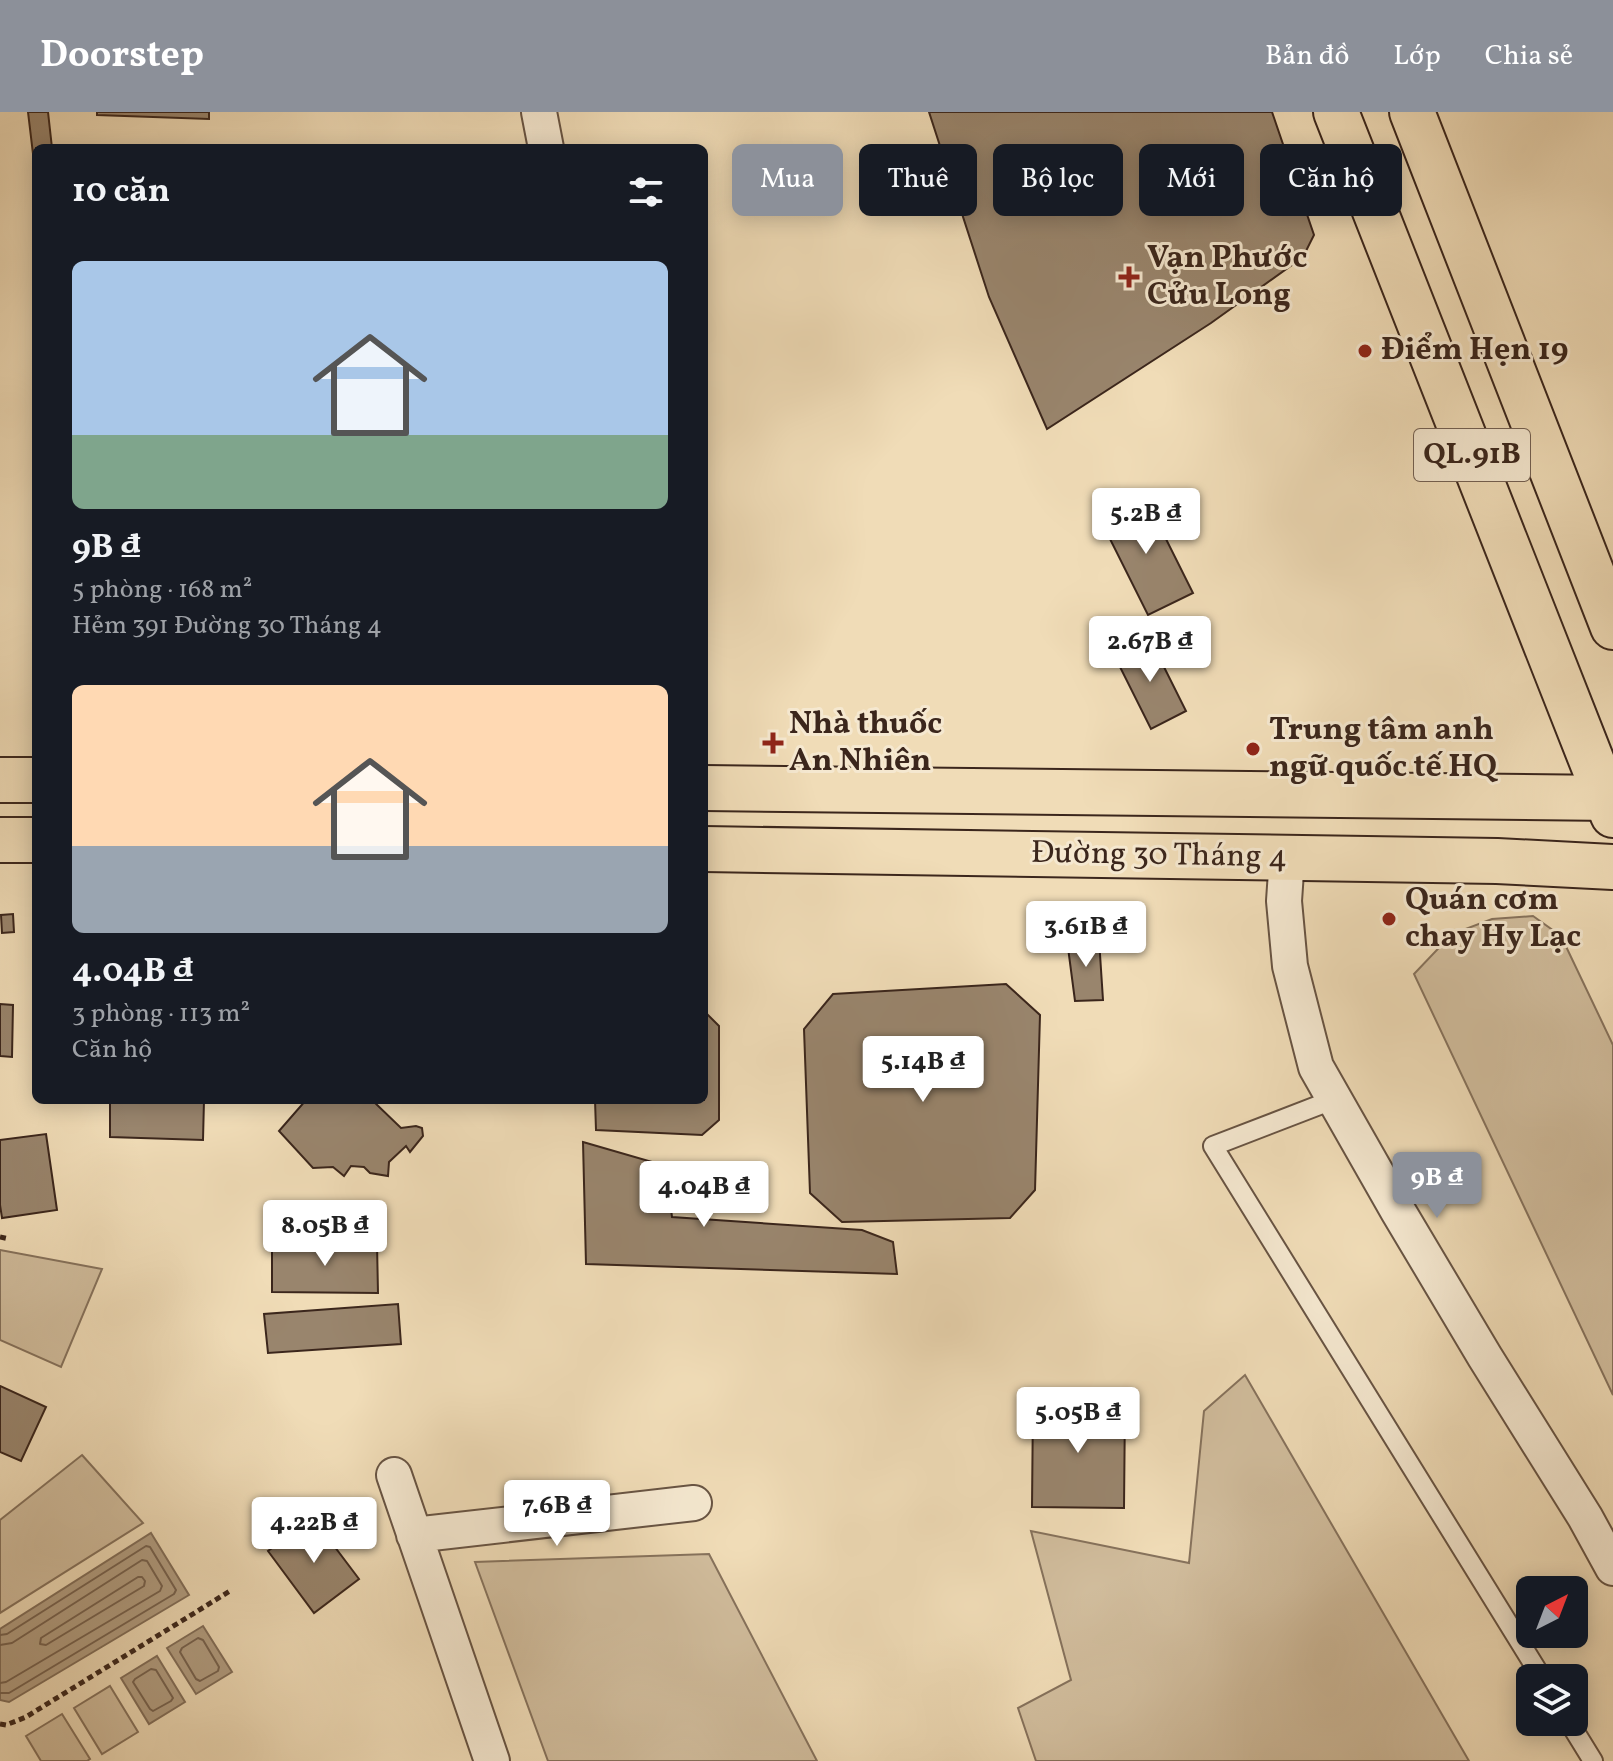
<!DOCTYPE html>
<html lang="vi">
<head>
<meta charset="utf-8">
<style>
  :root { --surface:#171b24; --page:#20242c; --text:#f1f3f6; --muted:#9ea1a6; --accent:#8c9099 }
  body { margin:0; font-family:Vollkorn,serif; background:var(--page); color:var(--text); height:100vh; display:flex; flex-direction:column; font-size:30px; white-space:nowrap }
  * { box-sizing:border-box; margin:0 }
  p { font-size:26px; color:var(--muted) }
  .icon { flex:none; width:44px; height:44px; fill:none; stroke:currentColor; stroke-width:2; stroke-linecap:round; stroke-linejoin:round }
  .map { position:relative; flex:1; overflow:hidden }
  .side { position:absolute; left:32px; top:32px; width:676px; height:960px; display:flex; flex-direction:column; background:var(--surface); border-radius:12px; box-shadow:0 4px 20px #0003 }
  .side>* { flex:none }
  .top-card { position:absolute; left:732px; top:32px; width:760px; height:72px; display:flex; gap:16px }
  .needle { width:52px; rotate:42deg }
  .buttons { position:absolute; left:1516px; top:1464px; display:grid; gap:16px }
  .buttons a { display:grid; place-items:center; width:72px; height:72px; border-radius:12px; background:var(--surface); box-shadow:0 4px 20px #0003; font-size:40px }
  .price { position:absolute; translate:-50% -68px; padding:0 18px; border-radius:8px; background:#fff; color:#222; font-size:26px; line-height:52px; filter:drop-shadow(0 2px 4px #0008) }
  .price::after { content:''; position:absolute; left:50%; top:48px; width:24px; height:18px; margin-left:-12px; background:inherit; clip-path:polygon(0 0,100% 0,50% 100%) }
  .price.current { background:var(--accent); color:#fff }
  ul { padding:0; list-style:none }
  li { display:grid; align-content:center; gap:16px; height:424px; padding:0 40px }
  li span { display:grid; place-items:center; height:248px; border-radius:12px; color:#555 }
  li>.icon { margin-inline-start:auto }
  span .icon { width:144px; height:144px; fill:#fffc; stroke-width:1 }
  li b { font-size:34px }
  h2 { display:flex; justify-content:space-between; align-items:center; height:96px; padding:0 40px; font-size:34px }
  .chip { padding:0 28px; border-radius:12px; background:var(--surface); box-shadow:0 4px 20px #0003; font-size:28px; line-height:72px }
  .chip.current { background:var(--accent); color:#fff }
  header { display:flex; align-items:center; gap:48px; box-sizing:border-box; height:112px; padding:0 40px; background:var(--accent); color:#fff }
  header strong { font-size:38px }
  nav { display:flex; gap:44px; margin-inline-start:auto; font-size:28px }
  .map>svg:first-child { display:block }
  .green { fill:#d1bd9d; stroke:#86725c; stroke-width:2 }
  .water { fill:#b29e82; stroke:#826e59; stroke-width:2 }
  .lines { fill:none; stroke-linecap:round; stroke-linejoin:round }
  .shore { stroke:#76624f; stroke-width:2 }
  .building { fill:#99856d; stroke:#3b261c; stroke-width:2 }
  .service-casing { stroke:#685443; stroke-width:22 }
  .minor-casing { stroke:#685443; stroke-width:38 }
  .primary-casing { stroke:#3b261c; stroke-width:48 }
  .trunk-casing { stroke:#3b261c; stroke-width:48 }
  .path { stroke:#3b261c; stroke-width:5; stroke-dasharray:6 4; stroke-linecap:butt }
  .service { stroke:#f5e8d0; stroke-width:18 }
  .minor { stroke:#f5e8d0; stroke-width:34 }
  .primary { stroke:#f0dcb7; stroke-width:44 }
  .trunk { stroke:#f0dcb7; stroke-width:44 }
  .poi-dot { fill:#8f2418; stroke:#f5e8d0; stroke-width:3 }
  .labels { text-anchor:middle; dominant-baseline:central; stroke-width:6; stroke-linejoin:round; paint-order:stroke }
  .shield { fill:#f5e8d0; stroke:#736052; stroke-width:2 }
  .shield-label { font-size:30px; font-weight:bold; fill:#3b261c }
  .poi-label { font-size:32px; font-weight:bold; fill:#3b261c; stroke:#f5e8d0; text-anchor:start }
  .street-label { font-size:32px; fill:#3b261c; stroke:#f5e8d0 }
</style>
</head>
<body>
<header>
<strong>Doorstep</strong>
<nav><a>Bản đồ</a><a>Lớp</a><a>Chia sẻ</a></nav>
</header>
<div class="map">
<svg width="1613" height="1649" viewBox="0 0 1613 1649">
  <rect width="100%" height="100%" fill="#f0dcb7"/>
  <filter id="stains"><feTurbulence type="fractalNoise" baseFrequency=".0025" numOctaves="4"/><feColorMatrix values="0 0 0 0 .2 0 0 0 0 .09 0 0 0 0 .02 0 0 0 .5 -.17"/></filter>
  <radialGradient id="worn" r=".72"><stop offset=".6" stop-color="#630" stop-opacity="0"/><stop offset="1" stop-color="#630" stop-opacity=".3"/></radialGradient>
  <!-- green -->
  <path class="green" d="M1533 804 1561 824 1613 933V1283L1414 862 1452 822 1492 807Z
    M0 1138 102 1157 61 1255 0 1228Z
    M1245 1263 1469 1649H1036L1018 1596 1071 1568 1031 1419 1189 1451 1204 1299Z
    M82 1343 143 1411 0 1501V1408Z
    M709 1442 817 1649H548L475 1450Z
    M110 1574 138 1620 102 1642 74 1596Z
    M62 1602 90 1647 87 1649H41L26 1624Z"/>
  <!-- water -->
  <path class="water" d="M151 1421 189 1483 9 1590 0 1588V1517Z
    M203 1514 232 1560 196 1582 167 1536Z
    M157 1544 185 1590 149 1612 121 1566Z"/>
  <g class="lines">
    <!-- shore -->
    <path class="shore" d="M138 1465H142L145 1469 144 1474 46 1533 40 1532 41 1526Z
      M0 1523 7 1522 146 1434 150 1435 176 1478 174 1482 9 1581H0
      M198 1526 203 1528 219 1555 218 1559 200 1569 196 1567 180 1540 182 1536Z
      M0 1533 12 1531 142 1448 147 1449 162 1474 160 1479 6 1570 0 1571
      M151 1557 156 1558 173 1586 171 1589 153 1599 150 1597 133 1570 135 1567Z"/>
  </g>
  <!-- building -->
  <path class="building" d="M28 0H48L52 36H36V67Z
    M97 0H209V7L97 3Z
    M929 0H1272L1314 123 1303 145 1211 211 1047 317 989 185Z
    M1145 385 1193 481 1148 503 1100 407Z
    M1150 527 1186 599 1151 617 1115 545Z
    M13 802 14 820 2 821 1 803Z
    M1099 827 1103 888 1075 889 1067 828Z
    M1006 872 1040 903 1035 1078 1010 1106 842 1110 810 1081 804 917 833 882Z
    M0 892 13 893 12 945 0 944Z
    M704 899 719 914V1008L702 1023 596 1018 595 988H704Z
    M110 988H204L203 1028 110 1025Z
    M306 988H372L401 1016 416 1014 422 1016 423 1024 410 1040 406 1034 389 1050 388 1064 370 1061 364 1055 351 1054 344 1064 333 1055 313 1056 279 1019Z
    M46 1022 57 1098 2 1106 0 1093V1028Z
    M583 1030 666 1054 672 1105 862 1118 893 1130 897 1162 586 1152Z
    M272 1131 377 1132 378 1181 272 1180Z
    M398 1192 401 1232 268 1241 264 1202Z
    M0 1274 46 1295 21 1349 0 1340Z
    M1033 1290 1125 1291 1124 1396 1032 1395Z
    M313 1406 359 1467 314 1501 268 1439Z"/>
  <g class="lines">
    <defs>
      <path id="service" d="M1335 987 1213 1034 1542 1566
        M1569 1610 1593 1649"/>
      <path id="minor" d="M539 0 546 36
        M1287 745 1284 789 1290 854 1316 955 1398 1099 1485 1245 1585 1405 1613 1456
        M394 1363 492 1649
        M414 1423 694 1391"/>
      <path id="primary" d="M0 668H36
        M704 676 1613 686
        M0 728H36
        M704 737 1497 749 1613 755"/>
      <path id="trunk" d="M1336 0 1613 703
        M1412 0 1613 515"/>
    </defs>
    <!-- service casing -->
    <use href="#service" class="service-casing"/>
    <!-- minor casing -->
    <use href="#minor" class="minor-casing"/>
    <!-- primary casing -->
    <use href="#primary" class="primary-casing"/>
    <!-- trunk casing -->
    <use href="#trunk" class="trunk-casing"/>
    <!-- path -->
    <path class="path" d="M0 1125 9 1127
      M0 1612 6 1613 26 1605 230 1479"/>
    <!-- service -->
    <use href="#service" class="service"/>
    <!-- minor -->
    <use href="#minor" class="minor"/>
    <!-- primary -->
    <use href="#primary" class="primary"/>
    <!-- trunk -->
    <use href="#trunk" class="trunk"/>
  </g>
  <!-- markers -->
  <g class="poi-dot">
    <path d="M1125 153h8v8h8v8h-8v8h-8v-8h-8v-8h8z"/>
    <circle cx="1365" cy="239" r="8"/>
    <path d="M769 619h8v8h8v8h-8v8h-8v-8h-8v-8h8z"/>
    <circle cx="1253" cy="637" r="8"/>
    <circle cx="1389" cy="807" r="8"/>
  </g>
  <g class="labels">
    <!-- shield labels -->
    <rect class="shield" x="1414" y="317" width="116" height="52" rx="6"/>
    <g class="shield-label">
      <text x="1472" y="343">QL.91B</text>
    </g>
    <!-- poi labels -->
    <g class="poi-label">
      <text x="1147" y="147">Vạn Phước<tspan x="1147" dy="37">Cửu Long</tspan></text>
      <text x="1381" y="239">Điểm Hẹn 19</text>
      <text x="789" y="613">Nhà thuốc<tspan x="789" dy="37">An Nhiên</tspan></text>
      <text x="1269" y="619">Trung tâm anh<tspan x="1269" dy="37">ngữ quốc tế HQ</tspan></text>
      <text x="1405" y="789">Quán cơm<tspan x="1405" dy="37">chay Hy Lạc</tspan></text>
    </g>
    <!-- street labels -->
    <g class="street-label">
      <text transform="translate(1159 744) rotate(1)">Đường 30 Tháng 4</text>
    </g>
  </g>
  <rect width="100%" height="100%" filter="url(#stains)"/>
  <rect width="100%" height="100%" fill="url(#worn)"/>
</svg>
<div class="buttons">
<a><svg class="needle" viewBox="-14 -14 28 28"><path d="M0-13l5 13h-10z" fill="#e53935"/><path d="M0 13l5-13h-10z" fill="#9ea1a6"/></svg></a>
<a><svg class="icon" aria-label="layers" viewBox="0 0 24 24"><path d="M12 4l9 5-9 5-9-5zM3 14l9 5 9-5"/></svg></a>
</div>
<b class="price" style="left:1146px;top:444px">5.2B ₫</b>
<b class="price" style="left:1150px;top:572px">2.67B ₫</b>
<b class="price" style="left:1086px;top:857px">3.61B ₫</b>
<b class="price" style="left:923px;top:992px">5.14B ₫</b>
<b class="price current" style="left:1437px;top:1108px">9B ₫</b>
<b class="price" style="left:704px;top:1117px">4.04B ₫</b>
<b class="price" style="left:325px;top:1156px">8.05B ₫</b>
<b class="price" style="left:1078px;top:1343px">5.05B ₫</b>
<b class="price" style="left:557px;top:1436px">7.6B ₫</b>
<b class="price" style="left:314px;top:1453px">4.22B ₫</b>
<div class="top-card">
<a class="chip current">Mua</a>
<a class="chip">Thuê</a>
<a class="chip">Bộ lọc</a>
<a class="chip">Mới</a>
<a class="chip">Căn hộ</a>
</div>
<section class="side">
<h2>10 căn<svg class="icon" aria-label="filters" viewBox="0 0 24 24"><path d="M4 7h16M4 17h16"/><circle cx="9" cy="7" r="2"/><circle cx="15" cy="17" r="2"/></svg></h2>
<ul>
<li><span style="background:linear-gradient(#a9c7e8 70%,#7fa58c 0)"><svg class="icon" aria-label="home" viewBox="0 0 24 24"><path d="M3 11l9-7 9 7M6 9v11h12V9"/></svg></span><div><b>9B ₫</b><p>5 phòng · 168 m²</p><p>Hẻm 391 Đường 30 Tháng 4</p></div></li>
<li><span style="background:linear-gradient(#ffd9b3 65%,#9aa5b1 0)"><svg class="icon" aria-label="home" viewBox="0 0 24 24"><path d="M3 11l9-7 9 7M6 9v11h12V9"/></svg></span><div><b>4.04B ₫</b><p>3 phòng · 113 m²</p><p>Căn hộ</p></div></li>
</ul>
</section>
</div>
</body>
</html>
